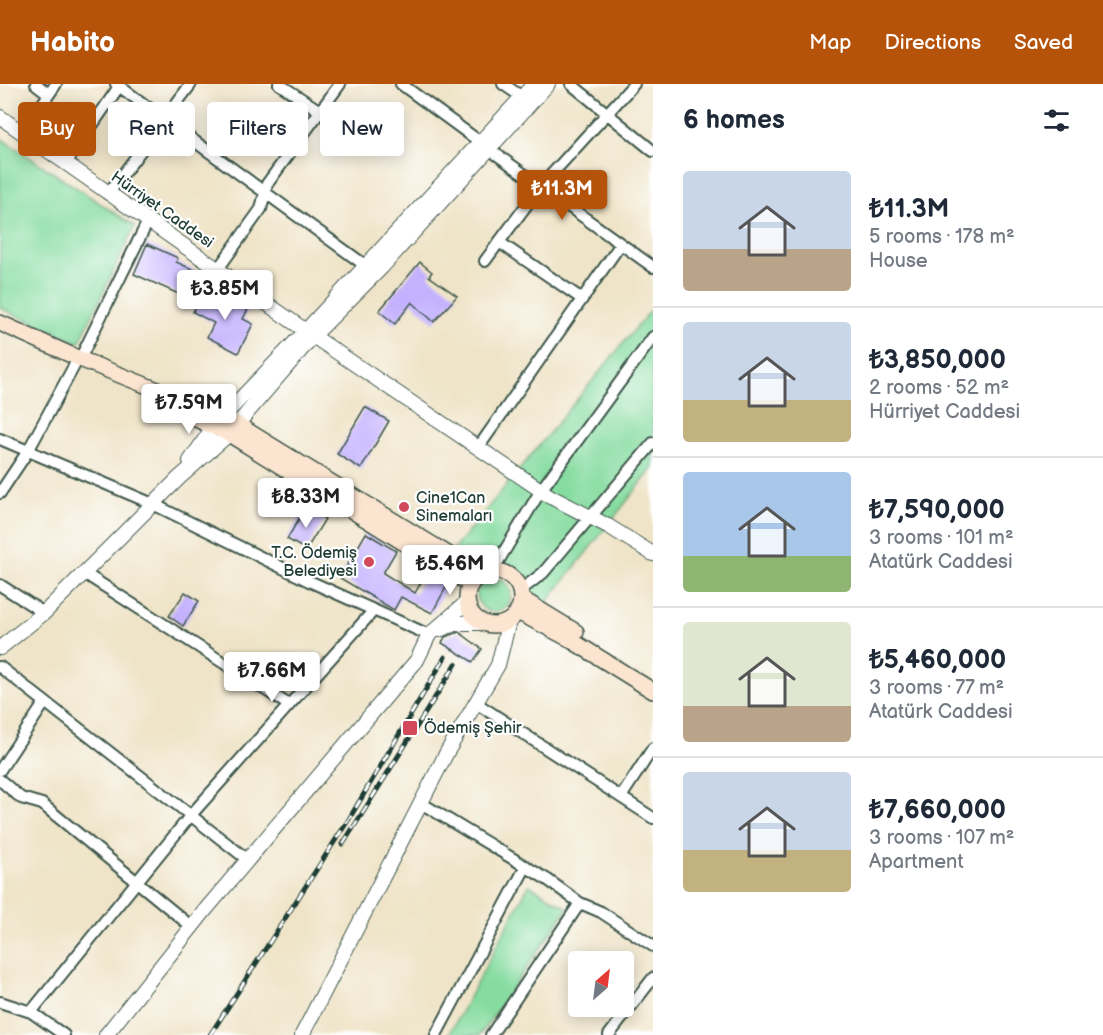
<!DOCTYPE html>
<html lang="en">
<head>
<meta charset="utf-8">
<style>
  :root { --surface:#fff; --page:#f2f2f3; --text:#1f2937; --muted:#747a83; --line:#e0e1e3; --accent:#b45309 }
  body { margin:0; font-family:"Balsamiq Sans",sans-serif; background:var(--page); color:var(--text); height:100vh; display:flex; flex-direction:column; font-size:22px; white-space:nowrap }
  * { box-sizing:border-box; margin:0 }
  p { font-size:20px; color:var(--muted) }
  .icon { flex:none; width:33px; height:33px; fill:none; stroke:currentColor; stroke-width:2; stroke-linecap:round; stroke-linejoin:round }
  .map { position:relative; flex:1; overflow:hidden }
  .sheet { display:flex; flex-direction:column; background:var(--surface); width:450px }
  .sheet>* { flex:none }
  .banner { position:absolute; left:18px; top:18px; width:544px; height:54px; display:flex; gap:12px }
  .needle { width:39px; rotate:28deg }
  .buttons { position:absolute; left:568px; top:867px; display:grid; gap:12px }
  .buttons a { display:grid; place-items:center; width:66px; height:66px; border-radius:6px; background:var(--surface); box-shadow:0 3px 15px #0003; font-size:30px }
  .price { position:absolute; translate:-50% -51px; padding:0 14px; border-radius:6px; background:#fff; color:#222; font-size:20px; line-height:39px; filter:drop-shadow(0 2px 3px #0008) }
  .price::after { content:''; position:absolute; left:50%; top:36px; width:18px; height:14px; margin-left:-9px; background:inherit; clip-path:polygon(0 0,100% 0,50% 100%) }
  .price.current { background:var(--accent); color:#fff }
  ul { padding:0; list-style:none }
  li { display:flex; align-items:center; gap:18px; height:150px; padding:0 30px }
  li+li { border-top:2px solid var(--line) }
  li span { display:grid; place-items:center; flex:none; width:168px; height:120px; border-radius:6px; color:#555 }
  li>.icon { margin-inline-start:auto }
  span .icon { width:72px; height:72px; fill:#fffc; stroke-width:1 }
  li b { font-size:26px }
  h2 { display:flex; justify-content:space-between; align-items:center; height:72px; padding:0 30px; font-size:26px }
  .chip { padding:0 21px; border-radius:6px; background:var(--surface); box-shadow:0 3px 15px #0003; font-size:21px; line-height:54px }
  .chip.current { background:var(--accent); color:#fff }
  header { display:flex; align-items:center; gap:36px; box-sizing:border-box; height:84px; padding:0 30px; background:var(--accent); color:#fff }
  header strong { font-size:28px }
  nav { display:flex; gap:33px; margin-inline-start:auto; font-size:21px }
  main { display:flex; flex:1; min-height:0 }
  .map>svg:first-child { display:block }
  .green { fill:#86dca0; stroke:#528c6a; stroke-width:1.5 }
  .building { fill:#c4b2fe }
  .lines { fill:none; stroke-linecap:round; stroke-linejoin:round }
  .minor-casing { stroke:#3e564a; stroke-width:14 }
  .tertiary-casing { stroke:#3e564a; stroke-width:16 }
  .secondary-casing { stroke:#3e564a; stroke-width:18 }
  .minor { stroke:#fff; stroke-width:10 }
  .tertiary { stroke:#fff; stroke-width:14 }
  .secondary { stroke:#fce5d0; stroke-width:15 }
  .rail-casing { stroke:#1f3d34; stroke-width:5 }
  .rail { stroke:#fff; stroke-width:3; stroke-dasharray:9; stroke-linecap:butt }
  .poi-dot { fill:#d1495b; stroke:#fff; stroke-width:2 }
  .labels { text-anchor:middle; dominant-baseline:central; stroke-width:4.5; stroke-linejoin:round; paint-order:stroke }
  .street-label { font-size:16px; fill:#1f3d34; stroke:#fff }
  .poi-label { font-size:16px; fill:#1f3d34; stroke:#fff; text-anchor:start }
</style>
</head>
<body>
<header>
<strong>Habito</strong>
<nav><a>Map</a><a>Directions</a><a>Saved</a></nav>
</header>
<main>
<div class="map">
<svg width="653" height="951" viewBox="0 0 653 951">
  <rect width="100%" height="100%" fill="#fff"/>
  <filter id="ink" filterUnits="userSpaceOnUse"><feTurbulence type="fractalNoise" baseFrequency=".0167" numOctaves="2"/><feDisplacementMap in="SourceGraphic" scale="12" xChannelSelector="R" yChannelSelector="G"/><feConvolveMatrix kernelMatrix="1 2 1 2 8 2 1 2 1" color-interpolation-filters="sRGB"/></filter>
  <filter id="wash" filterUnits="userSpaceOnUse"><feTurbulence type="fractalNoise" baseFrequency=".008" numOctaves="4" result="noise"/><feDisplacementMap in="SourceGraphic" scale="24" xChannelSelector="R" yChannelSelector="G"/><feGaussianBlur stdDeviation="1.35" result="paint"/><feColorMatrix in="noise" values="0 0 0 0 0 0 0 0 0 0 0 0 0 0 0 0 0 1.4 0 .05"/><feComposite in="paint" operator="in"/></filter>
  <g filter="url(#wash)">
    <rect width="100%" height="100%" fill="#efe4c8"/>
    <!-- green -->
    <path class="green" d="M0 54 135 142 79 259 0 224Z
      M653 223V384L545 521 530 509 518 487 505 480 477 481 453 466Z
      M477 511a17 17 0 1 1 34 0a17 17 0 1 1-34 0Z
      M529 801 568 824 480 951H449Z"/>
    <g id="blocks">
      <!-- building -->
      <path class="building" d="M147 160 178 174 176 178 194 186 183 212 134 190Z
        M420 178 432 188 429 192 457 212 434 238 412 218 395 240 379 227Z
        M204 207 232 221 234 218 248 225 243 235 253 240 238 269 207 253 214 239 193 228Z
        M365 323 389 337 361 385 337 370Z
        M306 423 325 435 306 466 287 455Z
        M366 449 396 467 383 489 415 509 428 486 449 498 432 529 401 513 394 526 340 494Z
        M185 508 199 517 183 542 169 532Z
        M459 548 482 565 473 578 442 559 445 553Z"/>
    </g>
  </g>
  <g filter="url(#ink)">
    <use href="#blocks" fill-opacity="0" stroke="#3e564a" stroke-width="1.5"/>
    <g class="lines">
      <defs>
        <path id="minor" d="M36 0 49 10
          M116 0 366 182
          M279 0 320 27
          M401 0 480 58
          M503 0 522 13
          M571 0 653 67
          M23 48 56 0
          M489 65 653 183
          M66 79 118 4
          M108 110 191 0
          M499 158 582 215
          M485 177 540 103 634 0
          M218 185 261 125 267 100 340 0
          M80 275 148 137
          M0 355 153 420 309 497 429 551
          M478 364 620 161
          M0 409 28 367 74 282
          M493 486 541 406 653 253
          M84 489 289 621
          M0 501 44 529
          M521 506 543 489 653 359
          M0 583 248 776
          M476 619 653 734
          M0 686 45 618
          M0 696 21 714 42 720 192 843
          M621 713 653 664
          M421 719 548 796 580 819 601 828 653 862
          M0 918 31 928 64 951
          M31 928 191 731 374 526
          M436 951 526 782
          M491 951 580 819
          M609 951 653 894"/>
        <path id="tertiary" d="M0 33 313 252 551 413 608 442 653 470
          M311 241 534 0
          M190 377 214 342 298 255
          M439 546 458 539H483
          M0 564 44 529 179 394 229 350 313 252 382 183 548 0
          M106 951 207 824 417 576 429 551 467 518
          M302 951 447 668 498 581 509 537"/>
        <path id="secondary" d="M0 239 80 275 225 333 454 474 484 488
          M157 317 229 350 470 500
          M467 514a27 27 0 1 1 54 0a27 27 0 1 1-54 0Z
          M522 515 576 548
          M518 528 566 553 653 607"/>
      </defs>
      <!-- minor casing -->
      <use href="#minor" class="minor-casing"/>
      <!-- tertiary casing -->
      <use href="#tertiary" class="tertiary-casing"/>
      <!-- secondary casing -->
      <use href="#secondary" class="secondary-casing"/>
      <!-- minor -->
      <use href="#minor" class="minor"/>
      <!-- tertiary -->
      <use href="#tertiary" class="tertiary"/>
      <!-- secondary -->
      <use href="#secondary" class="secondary"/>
      <defs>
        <path id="rail" d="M343 760 456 580
          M210 951 349 735 445 573"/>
      </defs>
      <!-- rail casing -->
      <use href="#rail" class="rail-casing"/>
      <!-- rail -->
      <use href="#rail" class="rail"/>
    </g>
  </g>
  <!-- markers -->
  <g class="poi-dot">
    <circle cx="404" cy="423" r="6"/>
    <circle cx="369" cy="478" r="6"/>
    <rect x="402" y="636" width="16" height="16" rx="3"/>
  </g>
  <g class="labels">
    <!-- street labels -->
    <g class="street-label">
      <text transform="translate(162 126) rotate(35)">Hürriyet Caddesi</text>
    </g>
    <!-- poi labels -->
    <g class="poi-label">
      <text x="416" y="414">Cine1Can<tspan x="416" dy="18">Sinemaları</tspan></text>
      <text x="357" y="469" text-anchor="end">T.C. Ödemiş<tspan x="357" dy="18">Belediyesi</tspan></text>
      <text x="424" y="644">Ödemiş Şehir</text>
    </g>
  </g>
</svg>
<div class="buttons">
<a><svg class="needle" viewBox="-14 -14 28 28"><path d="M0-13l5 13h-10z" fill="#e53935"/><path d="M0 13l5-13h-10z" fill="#747a83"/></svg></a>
</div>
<b class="price current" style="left:562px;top:137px">₺11.3M</b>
<b class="price" style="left:225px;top:237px">₺3.85M</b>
<b class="price" style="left:189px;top:351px">₺7.59M</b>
<b class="price" style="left:306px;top:445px">₺8.33M</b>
<b class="price" style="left:450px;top:512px">₺5.46M</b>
<b class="price" style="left:272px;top:619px">₺7.66M</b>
<div class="banner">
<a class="chip current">Buy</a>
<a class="chip">Rent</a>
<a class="chip">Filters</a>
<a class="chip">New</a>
</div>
</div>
<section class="sheet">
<h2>6 homes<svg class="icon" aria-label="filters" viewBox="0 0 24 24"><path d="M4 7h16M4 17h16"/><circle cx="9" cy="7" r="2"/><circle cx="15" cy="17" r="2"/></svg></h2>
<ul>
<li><span style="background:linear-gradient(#c9d6e8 65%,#b9a48a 0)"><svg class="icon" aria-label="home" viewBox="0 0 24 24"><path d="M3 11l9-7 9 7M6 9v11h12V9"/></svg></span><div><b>₺11.3M</b><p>5 rooms · 178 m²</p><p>House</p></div></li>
<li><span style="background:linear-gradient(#c9d6e8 65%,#c2b280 0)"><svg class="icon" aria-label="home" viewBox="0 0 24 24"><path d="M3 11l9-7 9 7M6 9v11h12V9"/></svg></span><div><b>₺3,850,000</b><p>2 rooms · 52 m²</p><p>Hürriyet Caddesi</p></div></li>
<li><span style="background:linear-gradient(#a9c7e8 70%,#8fb573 0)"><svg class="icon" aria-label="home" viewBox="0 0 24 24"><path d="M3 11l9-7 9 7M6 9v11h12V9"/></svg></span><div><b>₺7,590,000</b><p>3 rooms · 101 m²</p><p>Atatürk Caddesi</p></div></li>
<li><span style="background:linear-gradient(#dfe7d0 70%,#b9a48a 0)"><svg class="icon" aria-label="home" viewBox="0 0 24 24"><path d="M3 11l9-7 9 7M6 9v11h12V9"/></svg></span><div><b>₺5,460,000</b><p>3 rooms · 77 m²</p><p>Atatürk Caddesi</p></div></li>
<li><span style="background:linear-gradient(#c9d6e8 65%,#c2b280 0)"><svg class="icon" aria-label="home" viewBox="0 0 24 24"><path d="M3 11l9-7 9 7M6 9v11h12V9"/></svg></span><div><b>₺7,660,000</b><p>3 rooms · 107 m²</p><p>Apartment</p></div></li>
</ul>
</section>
</main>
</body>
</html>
